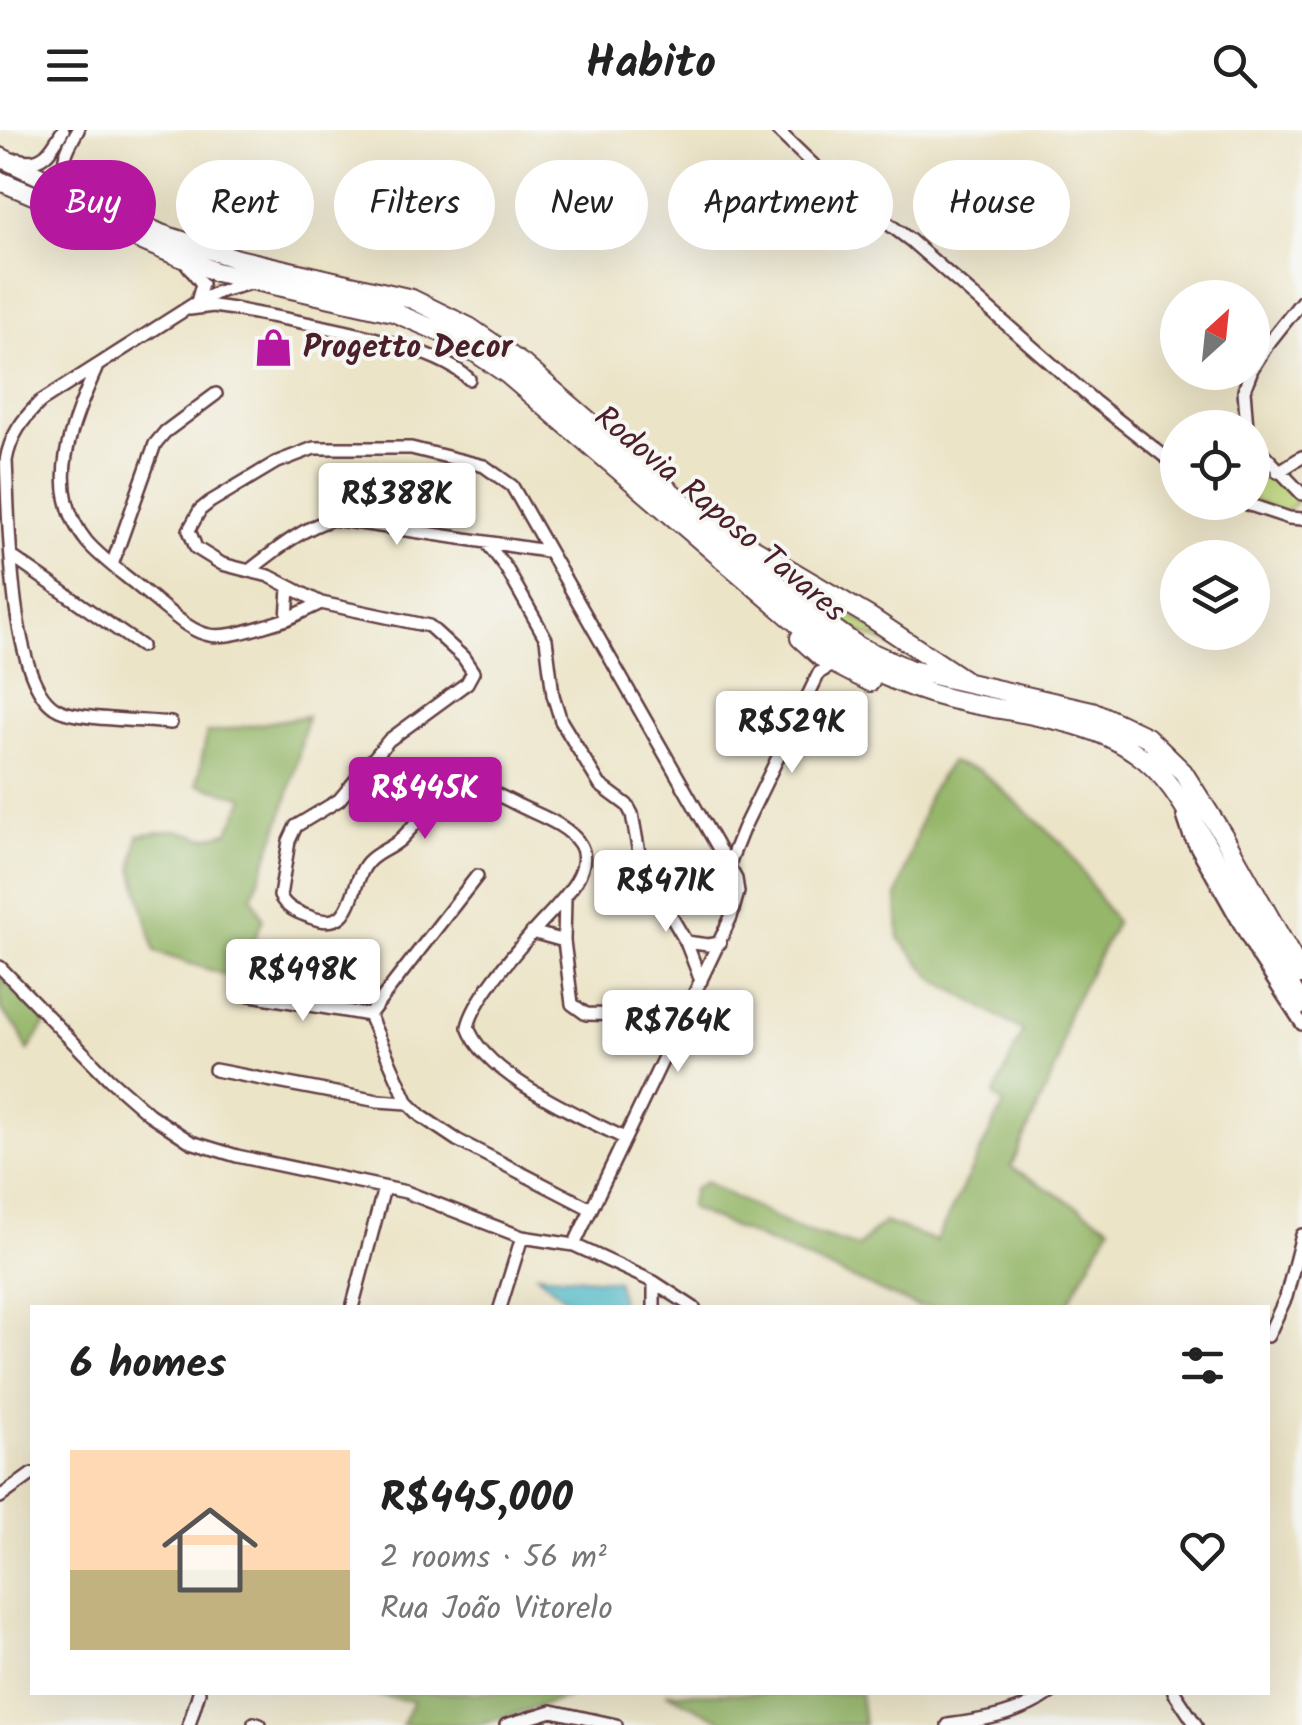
<!DOCTYPE html>
<html lang="en">
<head>
<meta charset="utf-8">
<style>
  :root { --surface:#fff; --page:#f2f2f2; --text:#222; --muted:#767676; --line:#e0e0e0; --accent:#b5179e }
  body { margin:0; font-family:Kalam,sans-serif; background:var(--page); color:var(--text); height:100vh; display:flex; flex-direction:column; font-size:38px; white-space:nowrap }
  * { box-sizing:border-box; margin:0 }
  p { font-size:32px; color:var(--muted) }
  .icon { flex:none; width:55px; height:55px; fill:none; stroke:currentColor; stroke-width:2; stroke-linecap:round; stroke-linejoin:round }
  .map { position:relative; flex:1; overflow:hidden }
  .panel { position:absolute; left:30px; top:1175px; width:1240px; height:390px; display:flex; flex-direction:column; background:var(--surface); border-radius:0px; box-shadow:0 10px 40px #0002 }
  .panel>* { flex:none }
  .banner { position:absolute; left:30px; top:30px; width:1242px; height:90px; display:flex; gap:20px }
  .needle { width:65px; rotate:27deg }
  .controls { position:absolute; left:1160px; top:150px; display:grid; gap:20px }
  .controls a { display:grid; place-items:center; width:110px; height:110px; border-radius:50%; background:var(--surface); box-shadow:0 10px 40px #0002; font-size:50px }
  .price { position:absolute; translate:-50% -85px; padding:0 22px; border-radius:10px; background:#fff; color:#222; font-size:32px; line-height:65px; filter:drop-shadow(0 2px 5px #0008) }
  .price::after { content:''; position:absolute; left:50%; top:60px; width:30px; height:22px; margin-left:-15px; background:inherit; clip-path:polygon(0 0,100% 0,50% 100%) }
  .price.selected { background:var(--accent); color:#fff }
  ul { padding:0; list-style:none }
  li { display:flex; align-items:center; gap:30px; height:250px; padding:0 40px }
  li+li { border-top:2px solid var(--line) }
  li span { display:grid; place-items:center; flex:none; width:280px; height:200px; border-radius:0px; color:#555 }
  li>.icon { margin-inline-start:auto }
  span .icon { width:120px; height:120px; fill:#fffc; stroke-width:1 }
  li b { font-size:42px }
  h2 { display:flex; justify-content:space-between; align-items:center; height:120px; padding:0 40px; font-size:42px }
  .tag { padding:0 35px; border-radius:45px; background:var(--surface); box-shadow:0 10px 40px #0002; font-size:35px; line-height:90px }
  .tag.selected { background:var(--accent); color:#fff }
  header { display:flex; justify-content:space-between; align-items:center; height:130px; padding:0 40px; background:var(--surface); font-size:45px; font-weight:800 }
  .map>svg:first-child { display:block }
  .green { fill:#bdd67b; stroke:#847a53; stroke-width:2.5 }
  .forest { fill:#96b76b; stroke:#706b4b; stroke-width:2.5 }
  .water { fill:#53bfcd; stroke:#4e6f7c; stroke-width:2.5 }
  .lines { fill:none; stroke-linecap:round; stroke-linejoin:round }
  .minor-casing { stroke:#623d42; stroke-width:16 }
  .highway-casing { stroke:#623d42; stroke-width:22 }
  .minor { stroke:#fff; stroke-width:11 }
  .highway { stroke:#fff; stroke-width:18 }
  .labels { text-anchor:middle; dominant-baseline:central; stroke-width:8; stroke-linejoin:round; paint-order:stroke }
  .poi-label { font-size:32px; font-weight:bold; fill:#4a1f2b; stroke:#f6f6f2; text-anchor:start }
  .street-label { font-size:32px; fill:#4a1f2b; stroke:#f6f6f2 }
</style>
</head>
<body>
<header><svg class="icon" aria-label="menu" viewBox="0 0 24 24"><path d="M4 6h16M4 12h16M4 18h16"/></svg>Habito<svg class="icon" aria-label="search" viewBox="0 0 24 24"><circle cx="10" cy="10" r="6"/><path d="M15 15l6 6"/></svg></header>
<div class="map">
<svg width="1302" height="1595" viewBox="0 0 1302 1595">
  <rect width="100%" height="100%" fill="#f6f6f2"/>
  <filter id="ink" filterUnits="userSpaceOnUse"><feTurbulence type="fractalNoise" baseFrequency=".01" numOctaves="2"/><feDisplacementMap in="SourceGraphic" scale="20" xChannelSelector="R" yChannelSelector="G"/><feConvolveMatrix kernelMatrix="1 2 1 2 8 2 1 2 1" color-interpolation-filters="sRGB"/></filter>
  <filter id="wash" filterUnits="userSpaceOnUse"><feTurbulence type="fractalNoise" baseFrequency=".0048" numOctaves="4" result="noise"/><feDisplacementMap in="SourceGraphic" scale="40" xChannelSelector="R" yChannelSelector="G"/><feGaussianBlur stdDeviation="2.25" result="paint"/><feColorMatrix in="noise" values="0 0 0 0 0 0 0 0 0 0 0 0 0 0 0 0 0 1.4 0 .05"/><feComposite in="paint" operator="in"/></filter>
  <g filter="url(#wash)">
    <rect width="100%" height="100%" fill="#ece4c7"/>
    <!-- green -->
    <path class="green" d="M1252 326 1295 367 1296 372 1285 383 1253 371Z
      M774 436 916 526 848 497Z"/>
    <!-- forest -->
    <path class="forest" d="M307 586C295 650 277 707 252 766L263 789 237 849 155 822 133 738 138 705 176 700 205 708 228 702 245 668 197 654 207 603Z
      M950 632 981 641 1066 717 1116 793 1067 885 1059 931 1011 1037 1110 1096 1066 1177H918L689 1078 693 1060 705 1052 793 1097 858 1117 884 1092 936 1111 1004 974 994 966 1023 901 934 849 899 808 897 767 929 664Z
      M0 846 46 893 28 921 18 899 0 879Z
      M360 1563V1562L571 1563 569 1567 479 1595H402L413 1571Z
      M666 1563H860L864 1595H731Z"/>
    <!-- water -->
    <path class="water" d="M537 1144 617 1151 622 1177H574Z"/>
  </g>
  <g filter="url(#ink)">
    <g class="lines">
      <defs>
        <path id="minor" d="M78 0C65 22 55 40 79 58
          M777 0 826 47 910 110 1094 271 1178 337
          M18 29C43 37 52 19 63 0
          M186 133 202 154 197 172
          M190 179 213 176 234 179C290 191 431 211 469 249
          M96 239C72 293 43 358 87 412 102 429 122 443 139 457 209 514 200 516 287 489
          M1252 239 1267 215 1302 171
          M1247 298 1244 260 1251 242
          M1252 312 1302 364
          M1278 342 1302 327
          M1241 372 1289 388 1302 389
          M487 413 506 438 546 509 553 565 561 591 600 655 627 675 632 684 641 734 686 812
          M11 426 141 516
          M112 435 155 314 165 302 216 264
          M250 440C276 420 302 398 333 389L546 421
          M289 458 287 489 321 473
          M171 593C145 590 76 590 57 579 8 553 9 382 6 331 10 306 23 289 40 272L197 172 218 162 254 152
          M1183 686 1189 704 1260 830 1302 894
          M729 734 743 699 819 543 833 534
          M532 802 564 811 565 768
          M564 811 572 874 586 884 632 885 666 923
          M0 837 109 949 149 984 191 1012 237 1026 406 1062 522 1107 574 1115 654 1152 694 1178
          M701 851 686 812 708 815 720 813
          M245 864 369 885
          M369 885 477 746
          M369 885 408 973
          M215 940 378 971 408 973 421 986 457 1010 589 1078
          M574 1115 731 787 738 762 736 749 512 356 484 336 411 318H314L275 333 210 372 200 380 189 400 196 418 222 434 269 446 321 473 429 496 463 527 473 542 467 553 389 610 339 670 296 696 289 711 280 766C287 779 297 782 310 787 357 805 348 754 368 732 377 722 390 719 400 710 417 693 431 674 448 659 473 651 492 662 514 673 534 684 566 693 579 713 599 742 549 782 533 802 513 825 474 869 468 897 485 946 580 986 624 1008
          M654 1152V1178
          M352 1178 384 1058
          M500 1178 522 1107
          M1268 1206 1286 1167 1302 1105
          M0 1367 32 1344
          M1174 1562 1196 1595
          M254 1593 260 1595
          M189 1595 199 1562
          M506 1595 552 1581 616 1595
          M948 1595C985 1590 1021 1584 1052 1562"/>
        <path id="highway" d="M0 27 161 104 238 129 412 169 469 197 524 235 808 480 859 517 911 540 1092 581 1147 607 1183 642 1223 705 1302 845
          M0 51 216 142 393 182 454 208 507 244 805 500C849 531 895 555 947 568 1008 584 1083 585 1136 623 1170 646 1188 684 1209 718 1241 770 1270 824 1302 875
          M748 415 870 487 963 549
          M800 508 821 527 870 552"/>
      </defs>
      <!-- minor casing -->
      <use href="#minor" class="minor-casing"/>
      <!-- highway casing -->
      <use href="#highway" class="highway-casing"/>
      <!-- minor -->
      <use href="#minor" class="minor"/>
      <!-- highway -->
      <use href="#highway" class="highway"/>
    </g>
  </g>
  <!-- icons -->
  <defs>
    <symbol id="shop-bare" viewBox="-9 -9 18 18"><path d="M-5-2.5h2.3a2.7 3.5 0 0 1 5.4 0H5L5.5 6h-11ZM-1.5-2.5h3a1.5 2.3 0 0 0-3 0Z" fill="#b5179e" stroke="#f6f6f2" stroke-width="2.5" paint-order="stroke"/></symbol>
  </defs>
  <g fill-rule="evenodd">
    <use href="#shop-bare" x="246" y="190" width="55" height="55"/>
  </g>
  <g class="labels">
    <!-- poi labels -->
    <g class="poi-label">
      <text x="303" y="218">Progetto Decor</text>
    </g>
    <!-- street labels -->
    <g class="street-label">
      <text transform="translate(719 385) rotate(40)">Rodovia Raposo Tavares</text>
    </g>
  </g>
</svg>
<div class="controls">
<a><svg class="needle" viewBox="-14 -14 28 28"><path d="M0-13l5 13h-10z" fill="#e53935"/><path d="M0 13l5-13h-10z" fill="#767676"/></svg></a>
<a><svg class="icon" aria-label="locate" viewBox="0 0 24 24"><circle cx="12" cy="12" r="6"/><path d="M12 2v4M12 18v4M2 12h4M18 12h4"/></svg></a>
<a><svg class="icon" aria-label="layers" viewBox="0 0 24 24"><path d="M12 4l9 5-9 5-9-5zM3 14l9 5 9-5"/></svg></a>
</div>
<b class="price" style="left:397px;top:418px">R$388K</b>
<b class="price" style="left:792px;top:646px">R$529K</b>
<b class="price selected" style="left:425px;top:712px">R$445K</b>
<b class="price" style="left:666px;top:805px">R$471K</b>
<b class="price" style="left:303px;top:894px">R$498K</b>
<b class="price" style="left:678px;top:945px">R$764K</b>
<div class="banner">
<a class="tag selected">Buy</a>
<a class="tag">Rent</a>
<a class="tag">Filters</a>
<a class="tag">New</a>
<a class="tag">Apartment</a>
<a class="tag">House</a>
</div>
<section class="panel">
<h2>6 homes<svg class="icon" aria-label="filters" viewBox="0 0 24 24"><path d="M4 7h16M4 17h16"/><circle cx="9" cy="7" r="2"/><circle cx="15" cy="17" r="2"/></svg></h2>
<ul>
<li><span style="background:linear-gradient(#ffd9b3 60%,#c2b280 0)"><svg class="icon" aria-label="home" viewBox="0 0 24 24"><path d="M3 11l9-7 9 7M6 9v11h12V9"/></svg></span><div><b>R$445,000</b><p>2 rooms · 56 m²</p><p>Rua João Vitorelo</p></div><svg class="icon" aria-label="heart" viewBox="0 0 24 24"><path d="M12 20l-8-8c-3-5 5-10 8-4 3-6 11-1 8 4z"/></svg></li>
</ul>
</section>
</div>
</body>
</html>
